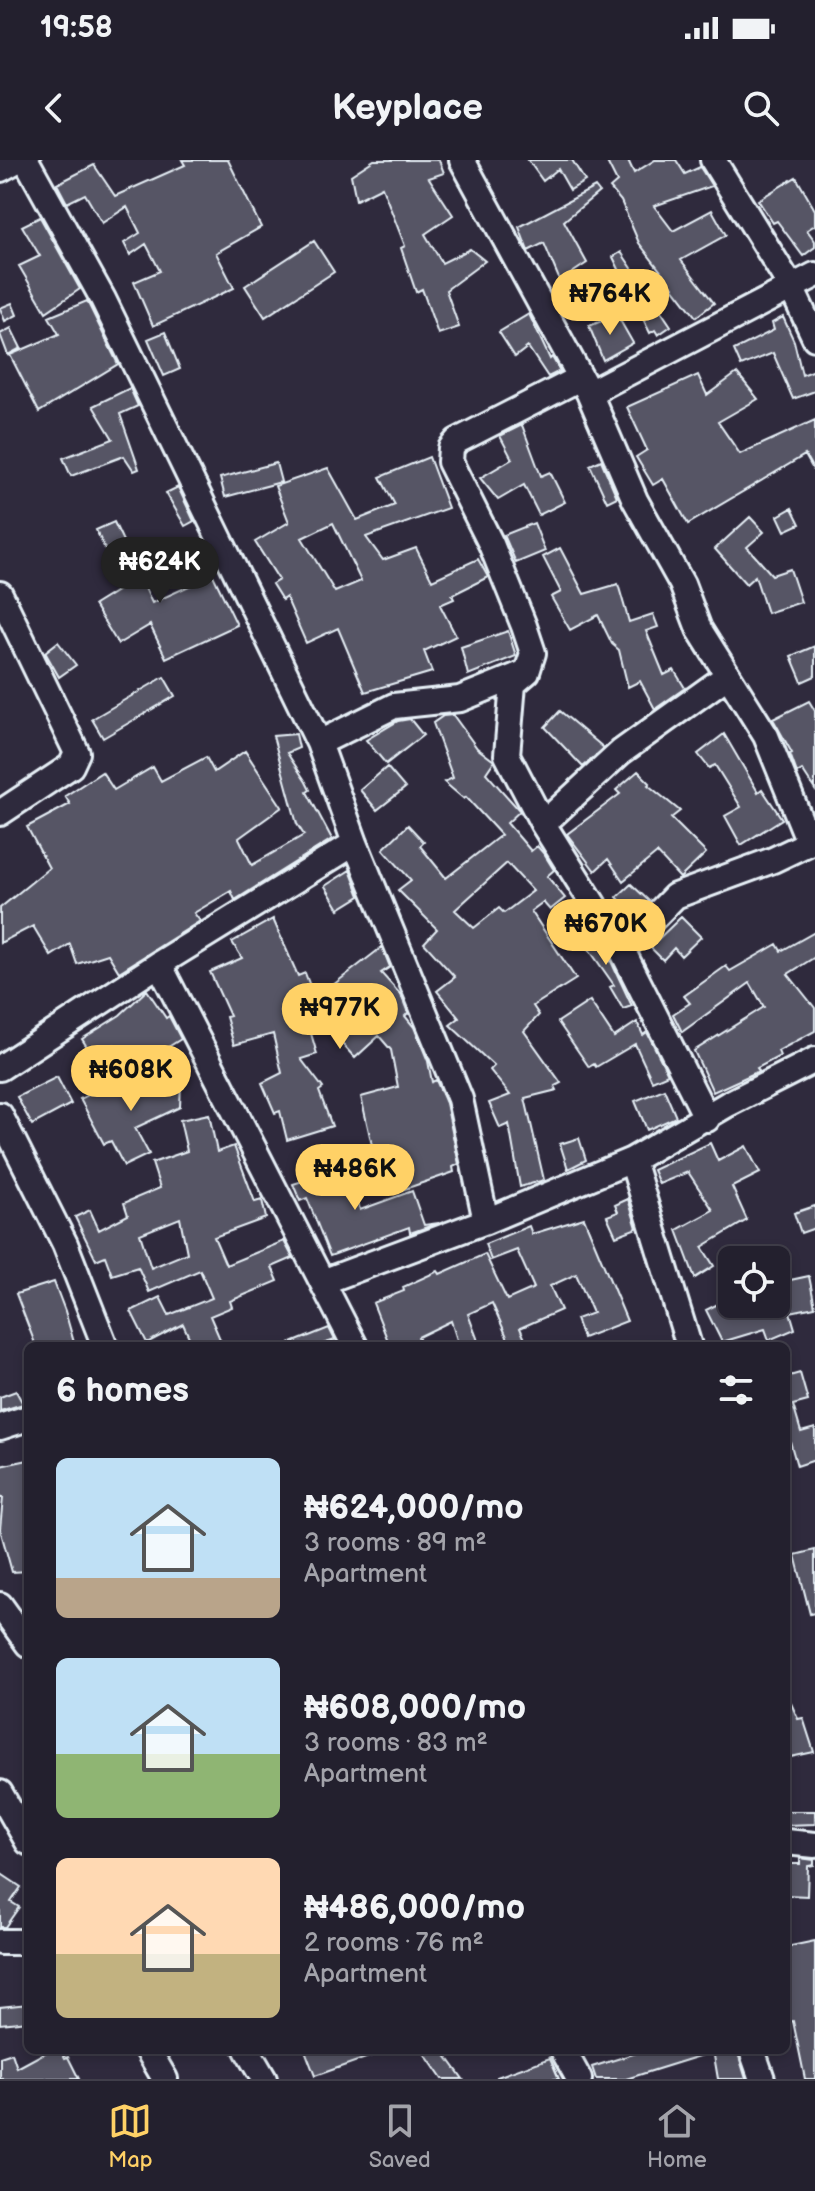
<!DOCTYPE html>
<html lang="en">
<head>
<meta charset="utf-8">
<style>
  :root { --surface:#23202e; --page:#2f2d3a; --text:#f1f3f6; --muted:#a3a3aa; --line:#403e4a; --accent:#ffd166 }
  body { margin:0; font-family:"Balsamiq Sans",sans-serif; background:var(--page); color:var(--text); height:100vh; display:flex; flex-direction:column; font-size:30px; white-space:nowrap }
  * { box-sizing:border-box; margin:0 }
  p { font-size:26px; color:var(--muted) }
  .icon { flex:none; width:44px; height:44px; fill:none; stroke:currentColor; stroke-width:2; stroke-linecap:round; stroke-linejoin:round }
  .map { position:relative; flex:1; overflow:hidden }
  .side { position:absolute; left:24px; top:1182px; width:766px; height:712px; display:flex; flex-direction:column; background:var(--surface); border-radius:12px; box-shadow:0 4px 12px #0003,0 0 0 2px var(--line) }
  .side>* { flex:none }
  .buttons { position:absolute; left:718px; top:1086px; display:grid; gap:16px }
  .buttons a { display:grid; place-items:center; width:72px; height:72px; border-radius:12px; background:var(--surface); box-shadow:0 4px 12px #0003,0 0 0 2px var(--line); font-size:40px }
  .price { position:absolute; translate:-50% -68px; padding:0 18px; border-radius:28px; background:var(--accent); color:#111; font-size:26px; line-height:52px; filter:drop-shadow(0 2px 4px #0008) }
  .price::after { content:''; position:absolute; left:50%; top:48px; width:24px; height:18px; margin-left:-12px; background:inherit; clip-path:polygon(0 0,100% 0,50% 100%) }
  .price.selected { background:#222; color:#fff }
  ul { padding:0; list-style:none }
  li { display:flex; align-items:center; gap:24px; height:200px; padding:0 32px }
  li span { display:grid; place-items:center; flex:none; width:224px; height:160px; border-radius:12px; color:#555 }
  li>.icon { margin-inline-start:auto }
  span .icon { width:96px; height:96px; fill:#fffc; stroke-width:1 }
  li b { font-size:34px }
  h2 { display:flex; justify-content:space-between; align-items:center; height:96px; padding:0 32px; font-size:34px }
  .status { display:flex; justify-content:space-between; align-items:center; height:56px; padding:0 40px; background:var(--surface); direction:ltr }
  .status svg { height:22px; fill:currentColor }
  header { display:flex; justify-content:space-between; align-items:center; height:104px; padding:0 32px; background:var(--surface); font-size:36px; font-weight:600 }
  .dock { display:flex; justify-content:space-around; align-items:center; height:112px; border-top:2px solid var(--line); background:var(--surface); font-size:22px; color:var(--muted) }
  .dock a { display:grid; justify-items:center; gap:4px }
  .dock .selected { color:var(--accent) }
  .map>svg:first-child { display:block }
  .building { fill:#575565; stroke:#e8f1f8; stroke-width:2; fill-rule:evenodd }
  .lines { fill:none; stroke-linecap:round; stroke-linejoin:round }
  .minor-casing { stroke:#e8f1f8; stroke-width:30 }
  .major-casing { stroke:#e8f1f8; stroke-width:36 }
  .minor { stroke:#2f2a3d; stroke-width:24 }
  .major { stroke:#2f2a3d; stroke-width:30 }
</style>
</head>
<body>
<div class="status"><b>19:58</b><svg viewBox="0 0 49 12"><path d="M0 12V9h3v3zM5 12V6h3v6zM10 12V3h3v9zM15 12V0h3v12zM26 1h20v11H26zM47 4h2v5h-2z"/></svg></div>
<header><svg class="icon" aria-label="back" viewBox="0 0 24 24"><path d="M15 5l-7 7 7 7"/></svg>Keyplace<svg class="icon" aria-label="search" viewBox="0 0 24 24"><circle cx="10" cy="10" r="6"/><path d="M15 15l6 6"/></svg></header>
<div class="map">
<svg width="815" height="1919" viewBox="0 0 815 1919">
  <rect width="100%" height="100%" fill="#2f2a3d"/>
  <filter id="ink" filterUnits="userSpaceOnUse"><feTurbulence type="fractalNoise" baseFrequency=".0125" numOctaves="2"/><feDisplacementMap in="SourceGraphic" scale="16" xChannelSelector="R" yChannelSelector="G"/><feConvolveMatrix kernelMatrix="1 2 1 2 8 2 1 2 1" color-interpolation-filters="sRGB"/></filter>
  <g filter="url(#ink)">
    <!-- building -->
    <path class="building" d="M182 0H228L261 67 216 93 234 128 153 166 134 122 160 111 146 84 130 95 124 83 140 73 127 47 102 63 85 34 67 43 57 24 94 5 115 36 185 5Z
      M374 0H439L444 13 429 18 453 55 425 74 442 103 470 89 485 101 446 130 459 167 438 174 422 129 416 132 401 88 405 86 382 27 356 40 351 15Z
      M528 0H572L585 21 570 30 558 9 543 21Z
      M606 0H628L634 13 655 0H676L685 14 700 7 712 26 654 46 673 71 712 50 726 75 681 100 714 143 696 157 639 83 621 41 610 28 617 22Z
      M796 17 815 50V65L807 70 815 81V87L803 96 777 61 773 63 758 40Z
      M595 27 599 32 564 61 587 103 560 121 544 83 528 91 519 67Z
      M40 57 80 129 46 152 19 106 40 96 22 66Z
      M314 81 334 112 265 157 245 126Z
      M621 92 671 166 658 175 655 170 650 173 613 97Z
      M566 126 578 147 566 154 553 133Z
      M87 141 118 204 39 252 10 195 59 174 49 157Z
      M12 143 17 155 5 161 0 148Z
      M529 154 550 199 552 197 560 211 548 217 528 187 515 197 499 172Z
      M617 155 633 183 603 200 589 166Z
      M783 157 794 181 802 215 815 210V231L793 239 773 193 741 206 734 190 774 170 772 163Z
      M11 168 21 188 8 195 0 174Z
      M165 172 180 209 164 216 148 179Z
      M737 213 758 239 718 262 740 294 815 260V313L805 295 688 364 663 319 653 325 636 297 647 290 627 247 698 215 707 235Z
      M130 228 138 246 120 254 139 309 134 311 124 296 71 316 63 298 113 279 93 246Z
      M522 265 541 316 550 312 565 342 539 355 524 325 498 340 480 318 512 299 500 276Z
      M429 297 448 348 366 377 383 400 416 388 432 420 478 399 488 417 452 435 454 439 440 445 456 476 424 491 432 512 365 532 338 468 306 483 286 437 282 440 272 424 279 420 255 382 289 362 275 326 328 308 357 360 395 345 380 317ZM333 363 361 421 335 432 302 378Z
      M601 300 617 337 607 342 590 305Z
      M276 303 281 322 225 337 220 318Z
      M178 327 194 361 185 366 166 333Z
      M792 348 800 364 785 371 778 356Z
      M750 357 764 372 747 387 772 415 790 409 801 442 767 453 755 416 746 424 715 389Z
      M114 362 152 443 213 415 237 465 166 498 150 465 118 484 94 445 123 427 96 370Z
      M534 363 545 391 516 403 504 375Z
      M560 388 584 434 618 424 629 462 653 454 658 467 646 471 664 515 674 510 685 528 655 549 640 521 628 527 619 490 612 484 598 455 570 470 551 437 561 432 543 397Z
      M508 471 516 496 468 515 461 487Z
      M58 482 76 505 59 517 45 492Z
      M815 486V516L802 522 791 496Z
      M164 517 175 536 103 578 92 559Z
      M809 541 815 551V630L802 610 797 613 790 594 792 593 773 559Z
      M560 551 604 588 583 607 545 567Z
      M453 555 477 588 494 601 486 613 520 651 507 663 531 691 537 686 544 694 554 710 547 716 565 738 550 750 543 742 531 751 576 819 533 846 539 855 524 871 561 923 555 926 557 930 525 938 544 1020 520 1027 509 964 500 968 489 943 510 935 490 910 494 906 450 865 459 858 437 831 455 817 424 783 437 769 398 730 411 720 383 689 408 665 424 682 420 686 446 718 501 675 466 637 464 639 444 622 453 618 433 563 443 556ZM507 703 533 731 504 753 499 748 474 768 455 750Z
      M410 559 423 575 386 604 366 580 398 561Z
      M296 574 299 588 287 593 306 622 310 630 307 632 332 679 235 740 231 731 194 753 200 761 119 812 108 794 77 804 70 784 51 796 33 766 0 783V748L49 708 27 667 70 644 65 636 102 612 114 630 153 607 161 621 206 597 214 612 245 591 282 647 239 678 252 705 304 675 297 664 273 576Z
      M724 574 758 632 762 629 782 659 741 685 725 656 741 647 715 605 709 608 698 594Z
      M387 607 405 628 377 650 360 630Z
      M638 611 650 623 648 625 680 651 671 658 706 693 680 718 657 693 623 721 608 699 595 711 567 674 620 634 616 630Z
      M350 710 360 736 339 749 325 726Z
      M631 724 649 741 634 756 617 737Z
      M681 757 701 777 681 796 674 788 663 800 650 787Z
      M273 759 298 816 305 813 315 839 382 787 390 807 381 813 401 835 408 853 405 856 414 867 428 901 432 922 436 920 446 943 459 1004 453 1007 454 1012 399 1031 385 991 374 994 361 937 398 927 391 890 379 876 355 898 301 839 317 894 301 899 323 928 319 931 332 966 287 980 280 951 275 953 262 923 282 913 273 874 234 885 226 857 230 856 210 812 242 798 232 782Z
      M590 768 609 797 632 846 623 849 610 827 614 825 579 775Z
      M815 772V797L788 814 815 848V871L778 891 780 896 757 908 759 911 713 932 694 891 764 847 750 823 682 872 673 854 690 843 684 836 726 806 730 811 777 784 781 791Z
      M147 830 166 858 169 856 181 879 130 911 114 885 94 898 82 879 120 855Z
      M590 841 614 877 637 862 643 875 647 872 668 914 652 921 635 884 596 907 594 904 589 907 558 862Z
      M57 917 71 944 32 965 17 937Z
      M138 919 181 922 180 947 135 968 149 994 124 1006 111 981 104 984 80 939 106 926 110 933Z
      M664 929 676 957 647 970 635 941Z
      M209 954 217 992 234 986 255 1042 262 1040 266 1058 214 1077 226 1105 284 1081 293 1098 272 1107 278 1121 230 1141 232 1147 210 1156 223 1186H193L183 1164 147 1183 131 1151 160 1137 169 1155 212 1138 200 1110 149 1132 138 1107 112 1115 105 1096 96 1100 75 1057 90 1050 99 1070 128 1055 124 1043 160 1028 152 1003 187 991 180 960ZM180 1058 187 1093 151 1108 140 1074Z
      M579 978 586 1000 568 1009 560 984Z
      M710 983 718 1001 746 986 760 1013 732 1027 747 1060 702 1087 714 1106 695 1118 677 1070 713 1050 688 1012 659 1024 653 1010Z
      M349 1006 360 1050 412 1031 424 1065 439 1063 410 1073 409 1067 330 1096 307 1038 300 1041 293 1024Z
      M628 1039 637 1068 616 1076 607 1056 618 1052 615 1045Z
      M815 1046V1068L801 1073 794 1053Z
      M584 1058 627 1161 583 1178 576 1159 593 1153 576 1114 550 1126 561 1150 520 1168 528 1186H511L492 1143 468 1154 480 1186H459L451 1161 418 1177 422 1186H390L373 1143 404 1131 403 1127 438 1111 440 1114 485 1094 507 1140 534 1128 517 1090 491 1100 485 1084 529 1066 532 1074Z
      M809 1116 815 1147 790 1152 795 1169 769 1180 765 1169 722 1182 706 1150 732 1137V1144H776V1117H780L781 1122Z
      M54 1122 65 1151 75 1186H36L16 1134Z
      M329 1168 335 1180 317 1186H284Z
      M800 1213 808 1241 793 1245 801 1272 815 1268V1300L797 1306 786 1267V1217Z
      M16 1231 23 1244 0 1251V1237Z
      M28 1300V1411L12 1412 0 1369 3 1338H0V1306Z
      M815 1390V1453L810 1454 795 1395Z
      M786 1532 798 1559 803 1558 814 1592 786 1598Z
      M786 1651H815V1664L786 1665Z
      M800 1698 814 1700V1705L808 1706 807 1736 786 1735V1704H800Z
      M0 1713 21 1727 11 1742 19 1747 5 1767H0Z
      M815 1781V1919H805L793 1861 786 1862V1787Z
      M28 1844V1861L0 1864V1847Z
      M50 1890H61L65 1898 68 1897 79 1919H0V1897L12 1893 17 1908Z
      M305 1890H382L383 1892 315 1916Z
      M422 1890H442L463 1919H442Z
      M646 1890H705L706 1894 626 1919H596L592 1907Z
      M713 1890H737L746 1919H718Z
      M550 1898 559 1919H497V1917Z"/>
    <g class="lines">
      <defs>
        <path id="minor" d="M26 0 103 139 319 583 355 683 460 939 486 1061
          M462 0 589 233 635 340 682 424 699 469 766 576 809 682
          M713 0 790 125 815 178
          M589 233 815 115
          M0 434 77 593 71 606 0 653
          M527 512 513 524 507 595 543 664 622 790 707 959
          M319 583 394 546 460 539 527 512 533 493 524 466 491 384 450 302 451 288 457 281 580 218
          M543 664 621 592 727 516
          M622 790 675 736 773 700 815 680
          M159 804 355 1186
          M0 908 159 804 355 683
          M0 955 65 1084 105 1186
          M632 1000 689 1186
          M325 1121 486 1061 632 1000 728 944 815 900
          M0 1267 28 1258
          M0 1445 28 1484
          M0 1633 28 1682
          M786 1682 815 1685
          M0 1782H28
          M148 1890 165 1919
          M247 1890 264 1919
          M563 1890 579 1919
          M752 1890 762 1919"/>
        <path id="major" d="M0 6 11 0"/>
      </defs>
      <!-- minor casing -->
      <use href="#minor" class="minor-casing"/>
      <!-- major casing -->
      <use href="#major" class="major-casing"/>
      <!-- minor -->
      <use href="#minor" class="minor"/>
      <!-- major -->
      <use href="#major" class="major"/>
    </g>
  </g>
</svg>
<div class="buttons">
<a><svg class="icon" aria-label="locate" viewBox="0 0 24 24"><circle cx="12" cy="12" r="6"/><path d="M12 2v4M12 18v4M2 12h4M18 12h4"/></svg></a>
</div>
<b class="price" style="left:610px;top:177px">₦764K</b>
<b class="price selected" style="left:160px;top:445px">₦624K</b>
<b class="price" style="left:606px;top:807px">₦670K</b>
<b class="price" style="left:340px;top:891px">₦977K</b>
<b class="price" style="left:131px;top:953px">₦608K</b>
<b class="price" style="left:355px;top:1052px">₦486K</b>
<section class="side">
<h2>6 homes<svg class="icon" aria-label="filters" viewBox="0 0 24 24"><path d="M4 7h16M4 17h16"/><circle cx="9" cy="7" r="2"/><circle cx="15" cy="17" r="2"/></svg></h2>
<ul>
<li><span style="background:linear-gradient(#bfe0f5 75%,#b9a48a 0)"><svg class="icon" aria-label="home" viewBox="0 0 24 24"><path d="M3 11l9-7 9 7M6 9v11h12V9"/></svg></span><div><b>₦624,000/mo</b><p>3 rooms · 89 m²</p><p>Apartment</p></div></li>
<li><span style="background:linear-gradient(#bfe0f5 60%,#8fb573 0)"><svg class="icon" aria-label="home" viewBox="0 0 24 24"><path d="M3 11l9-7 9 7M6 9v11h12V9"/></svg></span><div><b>₦608,000/mo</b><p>3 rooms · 83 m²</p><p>Apartment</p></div></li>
<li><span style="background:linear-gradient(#ffd9b3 60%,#c2b280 0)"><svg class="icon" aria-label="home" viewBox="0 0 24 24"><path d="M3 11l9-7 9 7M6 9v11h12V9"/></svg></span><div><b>₦486,000/mo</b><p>2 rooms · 76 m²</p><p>Apartment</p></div></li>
</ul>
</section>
</div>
<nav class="dock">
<a class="selected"><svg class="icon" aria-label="map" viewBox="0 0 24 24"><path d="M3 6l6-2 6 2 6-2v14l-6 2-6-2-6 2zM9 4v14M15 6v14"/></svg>Map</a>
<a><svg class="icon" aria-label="saved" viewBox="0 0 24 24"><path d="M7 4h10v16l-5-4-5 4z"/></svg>Saved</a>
<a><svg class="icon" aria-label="home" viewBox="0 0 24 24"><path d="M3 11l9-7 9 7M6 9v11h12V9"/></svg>Home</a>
</nav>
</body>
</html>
